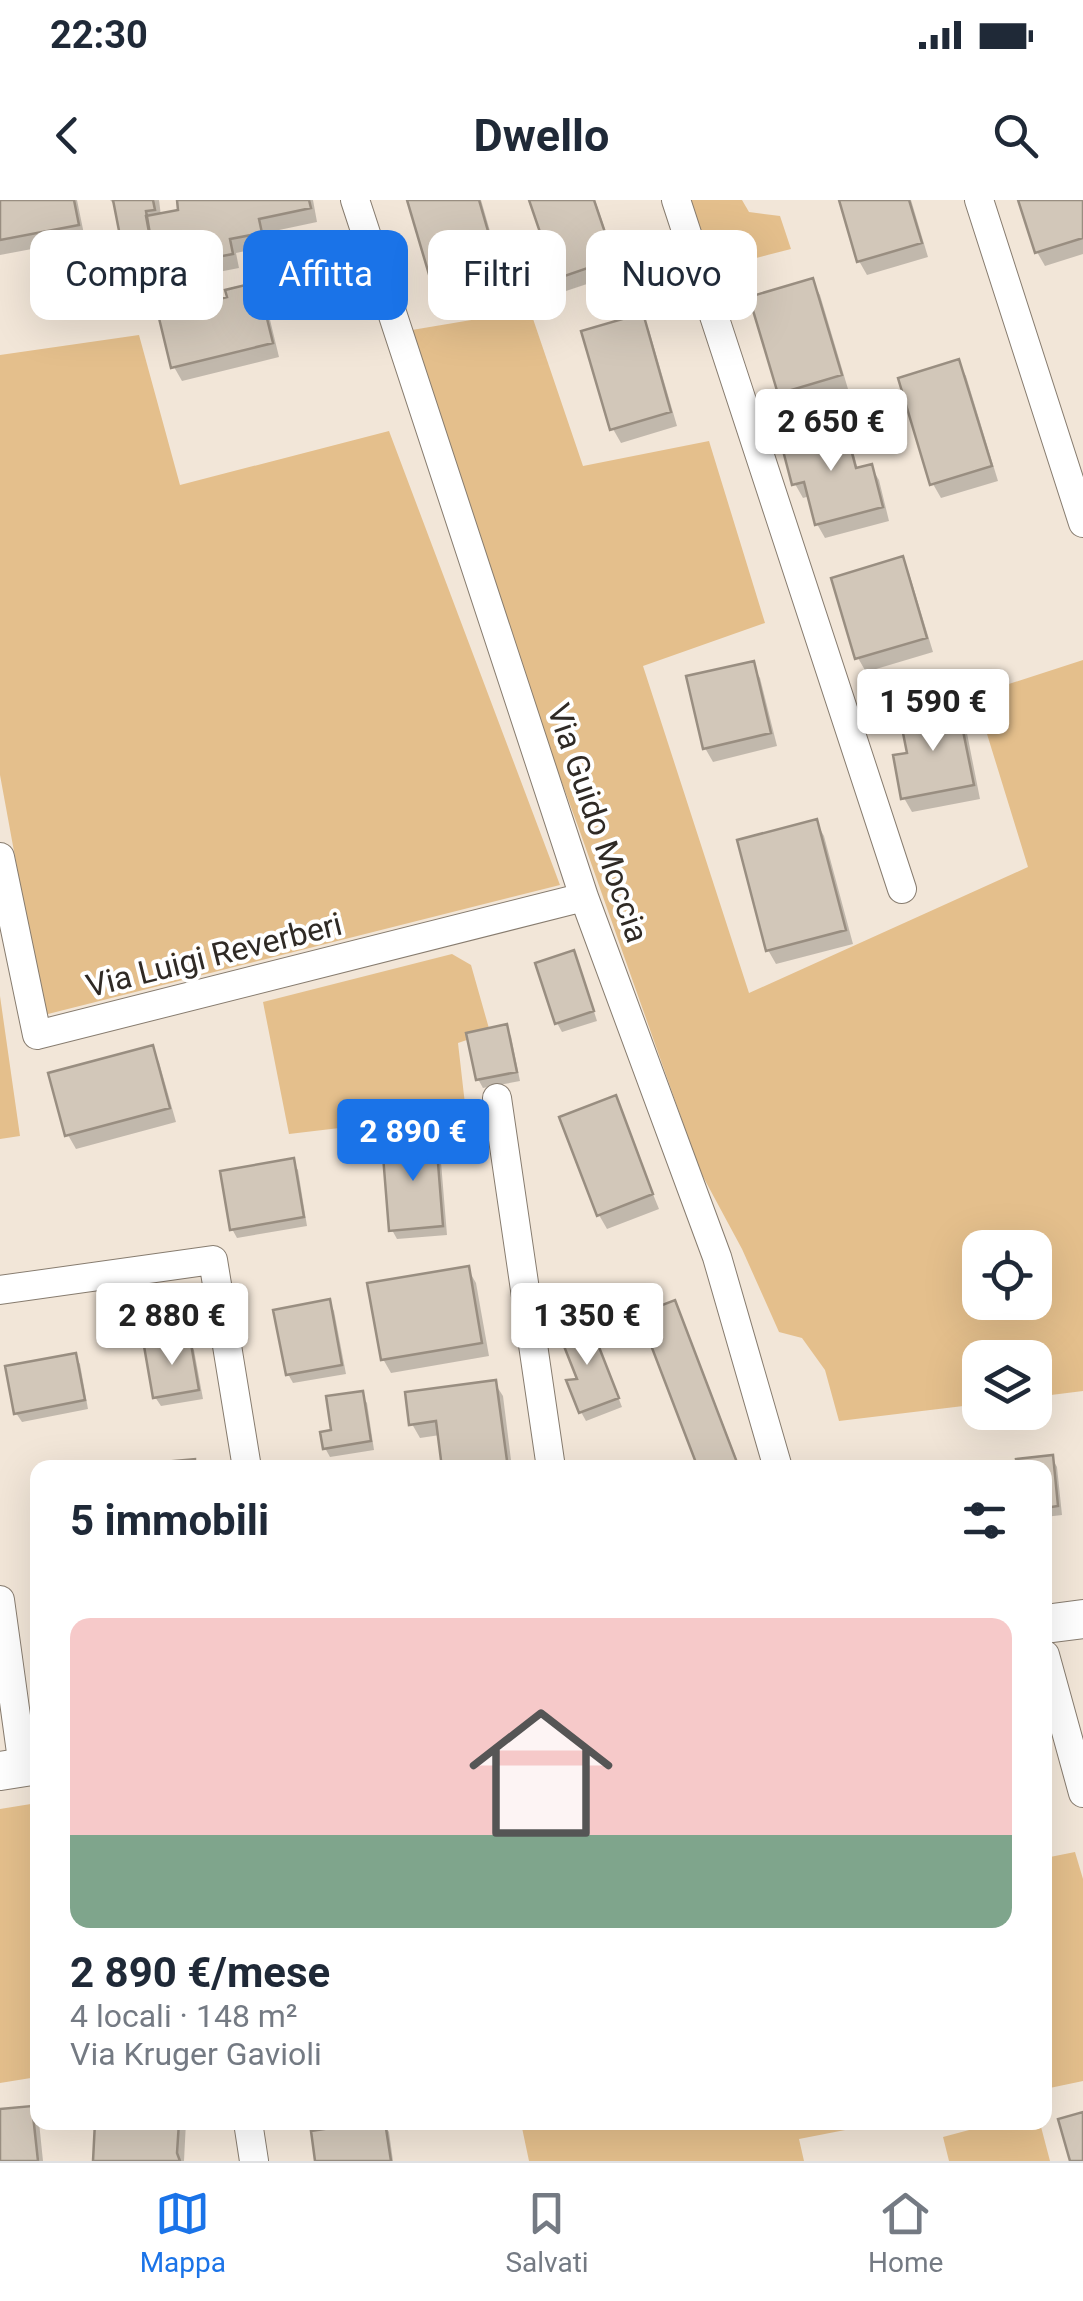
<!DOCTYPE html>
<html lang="it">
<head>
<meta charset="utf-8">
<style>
  :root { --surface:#fff; --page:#f6f6f7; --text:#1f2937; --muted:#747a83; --line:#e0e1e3; --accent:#1a73e8 }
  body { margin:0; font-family:Roboto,sans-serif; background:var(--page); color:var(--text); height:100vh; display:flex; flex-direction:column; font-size:38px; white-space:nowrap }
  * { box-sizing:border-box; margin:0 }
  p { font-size:32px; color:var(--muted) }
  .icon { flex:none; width:55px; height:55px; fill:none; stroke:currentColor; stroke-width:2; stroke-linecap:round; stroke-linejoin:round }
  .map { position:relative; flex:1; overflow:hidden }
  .panel { position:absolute; left:30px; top:1260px; width:1022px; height:670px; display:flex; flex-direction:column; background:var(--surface); border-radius:20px; box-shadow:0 10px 40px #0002 }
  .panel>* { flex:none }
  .top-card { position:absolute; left:30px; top:30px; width:1025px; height:90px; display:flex; gap:20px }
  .buttons { position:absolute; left:962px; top:1030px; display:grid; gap:20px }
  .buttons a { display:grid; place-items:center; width:90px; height:90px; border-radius:20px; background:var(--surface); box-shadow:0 10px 40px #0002; font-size:50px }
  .price { position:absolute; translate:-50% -85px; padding:0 22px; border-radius:10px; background:#fff; color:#222; font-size:32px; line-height:65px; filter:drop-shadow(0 2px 5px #0008) }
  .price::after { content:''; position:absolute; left:50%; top:60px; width:30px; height:22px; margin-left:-15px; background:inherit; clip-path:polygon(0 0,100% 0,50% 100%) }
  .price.selected { background:var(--accent); color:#fff }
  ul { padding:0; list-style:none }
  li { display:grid; align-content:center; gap:20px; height:530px; padding:0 40px }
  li+li { border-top:2px solid var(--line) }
  li span { display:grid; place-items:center; height:310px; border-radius:20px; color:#555 }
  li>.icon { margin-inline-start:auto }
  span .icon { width:180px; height:180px; fill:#fffc; stroke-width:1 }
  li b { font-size:42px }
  h2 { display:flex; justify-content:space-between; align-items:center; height:120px; padding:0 40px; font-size:42px }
  .chip { padding:0 35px; border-radius:20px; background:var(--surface); box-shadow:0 10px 40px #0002; font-size:35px; line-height:90px }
  .chip.selected { background:var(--accent); color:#fff }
  .status { display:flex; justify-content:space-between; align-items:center; height:70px; padding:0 50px; background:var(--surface); direction:ltr }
  .status svg { height:28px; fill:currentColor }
  header { display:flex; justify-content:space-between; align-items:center; height:130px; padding:0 40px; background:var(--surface); font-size:45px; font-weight:700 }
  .tab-bar { display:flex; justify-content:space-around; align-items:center; height:140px; border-top:2px solid var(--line); background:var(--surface); font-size:28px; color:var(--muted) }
  .tab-bar a { display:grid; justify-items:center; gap:5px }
  .tab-bar .selected { color:var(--accent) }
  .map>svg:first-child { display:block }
  .green { fill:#e4bf8c; fill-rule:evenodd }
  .shadow { fill:#0003 }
  .building { fill:#d2c7b9; stroke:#998e81; stroke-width:2.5 }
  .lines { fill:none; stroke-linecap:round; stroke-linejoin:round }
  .street-casing { stroke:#877c6f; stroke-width:30 }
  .secondary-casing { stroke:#877c6f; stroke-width:40 }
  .street { stroke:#fff; stroke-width:28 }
  .secondary { stroke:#fff; stroke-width:38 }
  .labels { text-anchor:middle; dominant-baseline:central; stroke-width:8; stroke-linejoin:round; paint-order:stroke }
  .street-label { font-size:32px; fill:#2f2a25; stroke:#fff }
</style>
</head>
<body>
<div class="status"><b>22:30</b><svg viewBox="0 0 49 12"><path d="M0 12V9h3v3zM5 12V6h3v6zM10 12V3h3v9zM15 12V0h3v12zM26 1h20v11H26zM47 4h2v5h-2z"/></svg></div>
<header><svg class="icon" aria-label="back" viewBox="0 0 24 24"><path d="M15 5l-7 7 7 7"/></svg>Dwello<svg class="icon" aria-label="search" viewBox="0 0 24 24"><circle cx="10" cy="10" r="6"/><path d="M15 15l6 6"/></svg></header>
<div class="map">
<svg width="1083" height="1961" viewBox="0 0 1083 1961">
  <rect width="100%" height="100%" fill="#f2e6d8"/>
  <!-- green -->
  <path class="green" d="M670 0H742L749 12 780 16 791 49 693 74Z
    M530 110 583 266 709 241 765 423 643 466 749 793 1028 667 975 495 1083 460V1191L1035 1197V1158H980V1204L839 1221 825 1170 802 1138 779 1132 742 1049 700 971 579 629 467 325 406 131ZM980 1048H1035V1102H980Z
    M139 135 180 285 389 231 560 685 44 815 0 575V155Z
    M452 754 471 765 490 832 458 843 466 913 289 934 263 802Z
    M0 796 20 936 0 939Z
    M37 1603 38 1740 34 1741 38 1766 37 1877 0 1883V1609Z
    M1075 1652 1083 1679V1881L1045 1889V1658Z
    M999 1922 1040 1923 1050 1961H949L943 1937Z
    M521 1923V1922L881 1923 799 1939 804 1961H529Z"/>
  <!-- shadow -->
  <path class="shadow" d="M0 0H77L85 39 0 55Z
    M110 0H159L161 16 181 12 180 0H313L317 22 265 33 268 46 236 53 239 68 203 75 202 82 167 100 168 105 144 109 138 100 46 119 41 110 92 77 116 35 122 34 116 6Z
    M410 0H481L505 83 444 101 436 87Z
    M532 0H595L620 73 566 91 558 78Z
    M842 0H911L928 57 867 75 859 61Z
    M1021 0H1083V54L1045 66 1037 52Z
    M812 81 820 95 848 189 789 207 781 193Z
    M257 85 265 99 279 157 182 181 174 167 230 99Z
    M641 116 649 130 677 226 621 243 613 229Z
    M958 162 966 176 998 281 941 298 933 284 901 180Z
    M842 225 850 239 858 270 871 267 879 280 889 321 825 338 817 324 810 296 803 298 795 284 783 241Z
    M901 359 909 373 933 452 866 472 858 458Z
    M752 464 760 478 777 546 713 562 705 548Z
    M957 509 965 523 980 599 912 612 904 598 910 555Z
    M816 622 824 636 853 744 776 764 768 750Z
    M578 762 597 821 562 832 557 823Z
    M505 827 511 836 520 881 483 888 478 879Z
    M151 848 159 862 176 922 76 949 68 935 51 875Z
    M614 898 659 1009 607 1029 599 1015Z
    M435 941 440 950 447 1035 397 1039 392 1030Z
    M292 961 298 970 307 1026 237 1038 232 1029Z
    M468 1069 476 1083 489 1156 391 1173 383 1159Z
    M329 1102 334 1111 346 1174 293 1183 288 1174Z
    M674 1103 682 1117 740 1268H701Z
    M592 1131 622 1207 586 1221 581 1212V1182Z
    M189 1141 194 1150 203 1199 161 1206 155 1197Z
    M74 1155 80 1164 88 1209 22 1222 16 1213Z
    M494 1182 503 1196 512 1268H445L440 1235 420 1238 412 1224Z
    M361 1194 367 1203 374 1250 330 1257 325 1248Z
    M1052 1258 1057 1267 1062 1315 1045 1317V1268Z
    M1045 1592 1051 1648H1045Z
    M31 1908 39 1922 43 1961H0V1912Z
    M98 1922H186L184 1961H95Z
    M383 1923 389 1932 393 1961H318Z"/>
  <!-- building -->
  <path class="building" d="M0 0H74L79 25 0 40Z
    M113 0H153L155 10 146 11 159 86 131 92Z
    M177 0H309L311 8 259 19 262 33 230 39 233 54 196 61 195 68 159 86 146 16 178 10Z
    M407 0H479L499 69 433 88Z
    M529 0H594L614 59 556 79Z
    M839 0H909L922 43 857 62Z
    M1018 0H1083V38L1035 53Z
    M119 32 131 92 39 111 34 85 89 75 84 46 109 41 114 33Z
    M813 78 842 175 778 194 749 97Z
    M258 82 273 143 171 168 158 114 227 97 225 90Z
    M643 113 671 212 610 230 581 131Z
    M959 159 992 266 930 285 898 178Z
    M844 223 856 268 872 264 883 307 815 325 804 282 792 285 780 239Z
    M903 356 927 438 855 459 831 378Z
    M754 461 771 533 703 549 686 476Z
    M958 506 974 585 901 599 893 555 907 553 900 518Z
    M817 619 846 730 766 751 737 640Z
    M574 750 594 811 555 824 535 763Z
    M507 824 517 872 476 880 466 833Z
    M153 845 170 908 65 936 48 873Z
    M616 895 653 994 597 1016 559 917Z
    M436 938 443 1026 389 1031 382 943Z
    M294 958 304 1017 230 1030 220 971Z
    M469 1066 482 1143 381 1160 367 1083Z
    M330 1099 342 1165 286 1175 273 1110Z
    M675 1100 738 1265 731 1268H698L639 1114Z
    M588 1119 619 1198 579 1213 566 1180 577 1179 558 1131Z
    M190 1138 199 1190 153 1198 144 1146Z
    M76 1153 85 1200 14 1214 5 1166Z
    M496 1180 508 1268H442L436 1221 409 1225 405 1192Z
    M363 1191 371 1241 323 1249 320 1232 331 1230 326 1196Z
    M1053 1255 1058 1306 1045 1308V1268H1000L1017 1265 1016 1259Z
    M195 1259V1268H129L128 1265Z
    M32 1906 38 1961H0V1909Z
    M1083 1912V1961H1070L1058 1919Z
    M95 1922H179L177 1953 180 1961H93Z
    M370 1922H385L391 1961H315L311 1931Z"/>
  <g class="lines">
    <defs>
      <path id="street" d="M355 0 584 697 717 1057 778 1268
        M676 0 902 689
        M979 0 1083 323
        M0 657 37 835 584 697
        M497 898 551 1268
        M0 1090 213 1060 247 1268
        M0 1400 23 1567
        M1045 1455 1083 1593
        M248 1922 254 1961"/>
      <path id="secondary" d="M1045 1424 1083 1419
        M0 1571 38 1565"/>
    </defs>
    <!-- street casing -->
    <use href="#street" class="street-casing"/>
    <!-- secondary casing -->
    <use href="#secondary" class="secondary-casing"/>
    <!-- street -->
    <use href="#street" class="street"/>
    <!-- secondary -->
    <use href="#secondary" class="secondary"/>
  </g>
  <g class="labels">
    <!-- street labels -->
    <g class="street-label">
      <text transform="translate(598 623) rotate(71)">Via Guido Moccia</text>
      <text transform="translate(214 755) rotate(-14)">Via Luigi Reverberi</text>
    </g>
  </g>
</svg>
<div class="buttons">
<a><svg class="icon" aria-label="locate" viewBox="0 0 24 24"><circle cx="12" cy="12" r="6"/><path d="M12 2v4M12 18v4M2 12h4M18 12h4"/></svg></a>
<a><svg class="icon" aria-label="layers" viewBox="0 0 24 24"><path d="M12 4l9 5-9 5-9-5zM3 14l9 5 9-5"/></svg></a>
</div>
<b class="price" style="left:831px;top:274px">2 650 €</b>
<b class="price" style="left:933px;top:554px">1 590 €</b>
<b class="price selected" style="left:413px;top:984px">2 890 €</b>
<b class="price" style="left:172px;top:1168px">2 880 €</b>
<b class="price" style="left:587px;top:1168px">1 350 €</b>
<div class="top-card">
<a class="chip">Compra</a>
<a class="chip selected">Affitta</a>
<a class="chip">Filtri</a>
<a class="chip">Nuovo</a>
</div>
<section class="panel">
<h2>5 immobili<svg class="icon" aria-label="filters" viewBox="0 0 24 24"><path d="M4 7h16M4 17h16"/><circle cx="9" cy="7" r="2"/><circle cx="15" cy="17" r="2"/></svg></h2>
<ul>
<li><span style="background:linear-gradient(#f6c9c9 70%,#7fa58c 0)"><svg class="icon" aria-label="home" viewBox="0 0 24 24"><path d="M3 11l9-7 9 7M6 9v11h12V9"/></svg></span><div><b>2 890 €/mese</b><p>4 locali · 148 m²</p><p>Via Kruger Gavioli</p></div></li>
</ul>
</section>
</div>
<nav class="tab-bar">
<a class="selected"><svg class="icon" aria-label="map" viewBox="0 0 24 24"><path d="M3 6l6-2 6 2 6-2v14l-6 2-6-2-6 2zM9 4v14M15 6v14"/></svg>Mappa</a>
<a><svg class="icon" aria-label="saved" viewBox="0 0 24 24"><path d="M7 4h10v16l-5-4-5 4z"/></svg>Salvati</a>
<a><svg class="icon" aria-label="home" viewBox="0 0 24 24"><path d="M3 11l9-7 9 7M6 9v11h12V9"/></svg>Home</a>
</nav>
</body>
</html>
